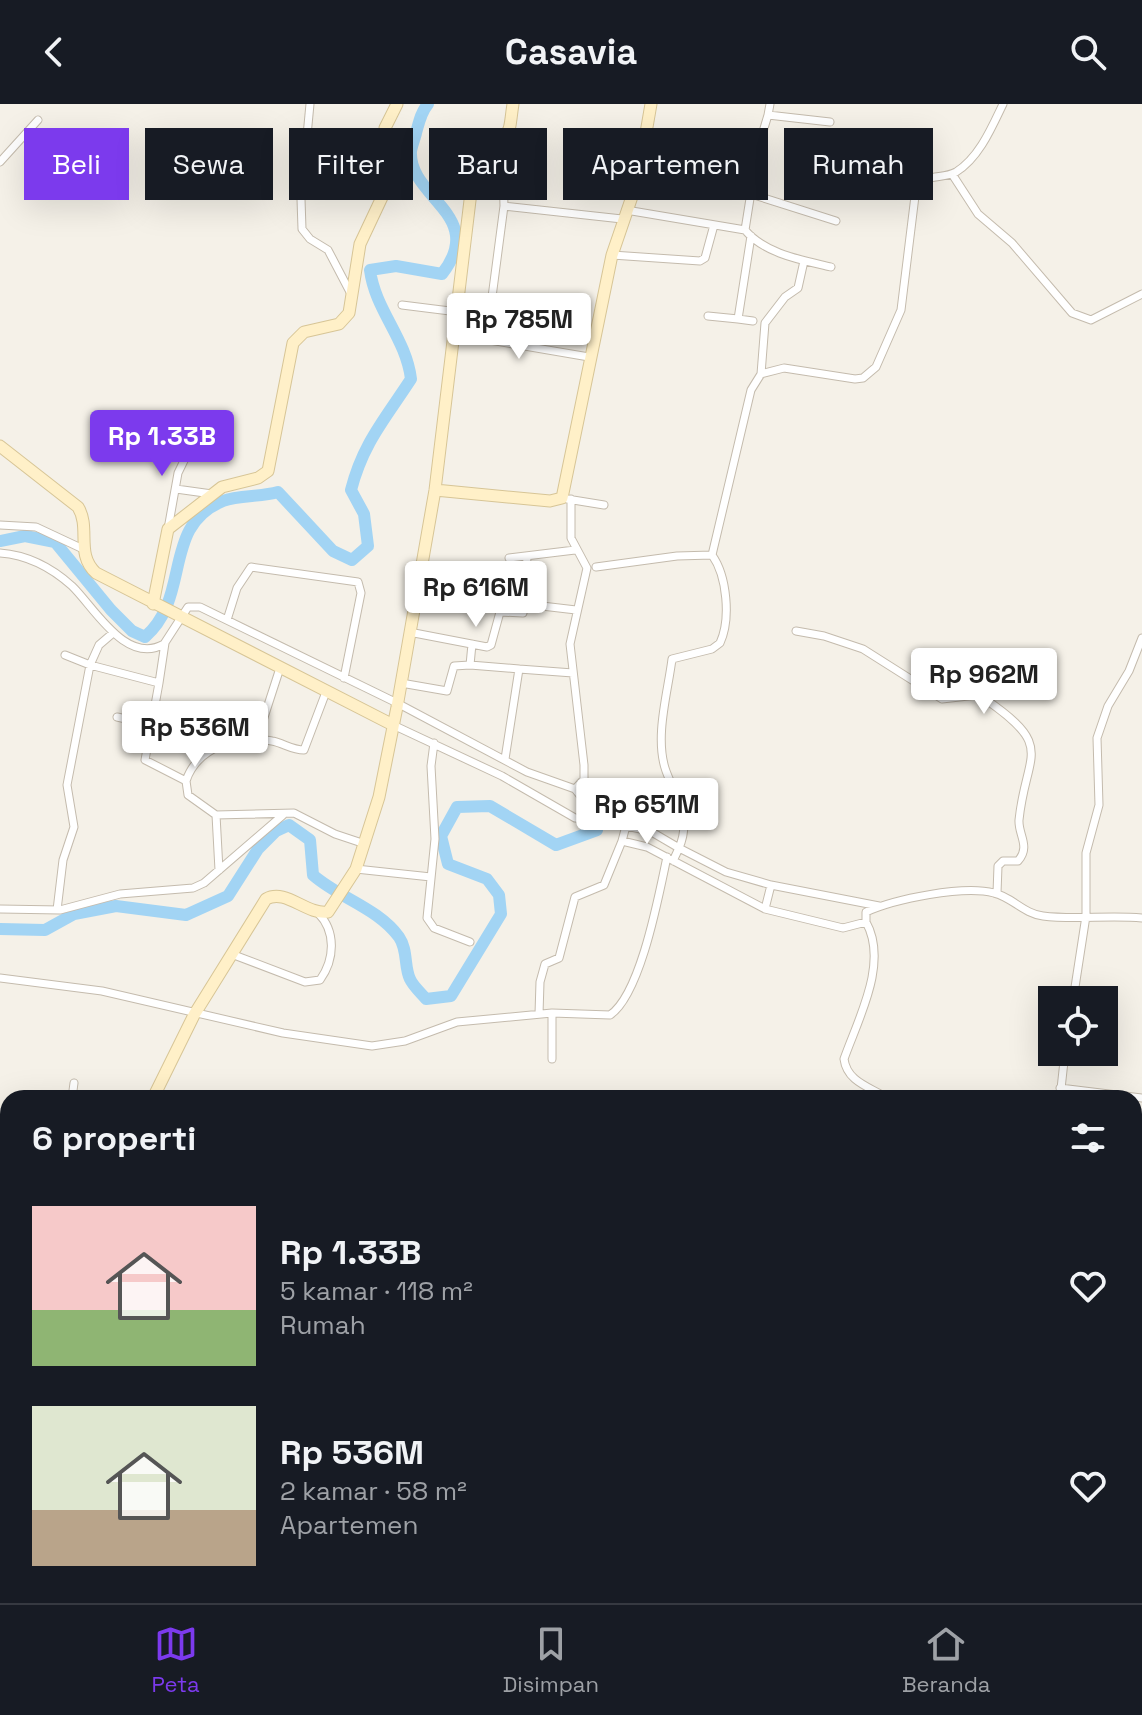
<!DOCTYPE html>
<html lang="id">
<head>
<meta charset="utf-8">
<style>
  :root { --surface:#171b24; --page:#242831; --text:#f1f3f6; --muted:#9ea1a6; --line:#363941; --accent:#7c3aed }
  body { margin:0; font-family:"Space Grotesk",sans-serif; background:var(--page); color:var(--text); height:100vh; display:flex; flex-direction:column; font-size:30px; white-space:nowrap }
  * { box-sizing:border-box; margin:0 }
  p { font-size:26px; color:var(--muted) }
  .icon { flex:none; width:44px; height:44px; fill:none; stroke:currentColor; stroke-width:2; stroke-linecap:round; stroke-linejoin:round }
  .map { position:relative; flex:1; overflow:hidden }
  .sheet { position:absolute; left:0px; top:986px; width:1142px; height:514px; display:flex; flex-direction:column; background:var(--surface); border-radius:24px 24px 0 0; box-shadow:0 8px 32px #0002 }
  .sheet>* { flex:none }
  .top-card { position:absolute; left:24px; top:24px; width:1094px; height:72px; display:flex; gap:16px }
  .controls { position:absolute; left:1038px; top:882px; display:grid; gap:16px }
  .controls a { display:grid; place-items:center; width:80px; height:80px; border-radius:0px; background:var(--surface); box-shadow:0 8px 32px #0002; font-size:40px }
  .price { position:absolute; translate:-50% -68px; padding:0 18px; border-radius:8px; background:#fff; color:#222; font-size:26px; line-height:52px; filter:drop-shadow(0 2px 4px #0008) }
  .price::after { content:''; position:absolute; left:50%; top:48px; width:24px; height:18px; margin-left:-12px; background:inherit; clip-path:polygon(0 0,100% 0,50% 100%) }
  .price.active { background:var(--accent); color:#fff }
  ul { padding:0; list-style:none }
  li { display:flex; align-items:center; gap:24px; height:200px; padding:0 32px }
  li span { display:grid; place-items:center; flex:none; width:224px; height:160px; border-radius:0px; color:#555 }
  li>.icon { margin-inline-start:auto }
  span .icon { width:96px; height:96px; fill:#fffc; stroke-width:1 }
  li b { font-size:34px }
  h2 { display:flex; justify-content:space-between; align-items:center; height:96px; padding:0 32px; font-size:34px }
  .chip { padding:0 28px; border-radius:0px; background:var(--surface); box-shadow:0 8px 32px #0002; font-size:28px; line-height:72px }
  .chip.active { background:var(--accent); color:#fff }
  header { display:flex; justify-content:space-between; align-items:center; height:104px; padding:0 32px; background:var(--surface); font-size:36px; font-weight:700 }
  .tab-bar { display:flex; justify-content:space-around; align-items:center; height:112px; border-top:2px solid var(--line); background:var(--surface); font-size:22px; color:var(--muted) }
  .tab-bar a { display:grid; justify-items:center; gap:4px }
  .tab-bar .active { color:var(--accent) }
  .map>svg:first-child { display:block }
  .lines { fill:none; stroke-linecap:round; stroke-linejoin:round }
  .river { stroke:#a2d4f4; stroke-width:12 }
  .street-casing { stroke:#c4bbad; stroke-width:9 }
  .secondary-casing { stroke:#d7c596; stroke-width:13 }
  .street { stroke:#fff; stroke-width:7 }
  .secondary { stroke:#fff0c8; stroke-width:11 }
</style>
</head>
<body>
<header><svg class="icon" aria-label="back" viewBox="0 0 24 24"><path d="M15 5l-7 7 7 7"/></svg>Casavia<svg class="icon" aria-label="search" viewBox="0 0 24 24"><circle cx="10" cy="10" r="6"/><path d="M15 15l6 6"/></svg></header>
<div class="map">
<svg width="1142" height="1499" viewBox="0 0 1142 1499">
  <rect width="100%" height="100%" fill="#f5f1e8"/>
  <g class="lines">
    <!-- river -->
    <path class="river" d="M0 437 25 432 55 438 111 506 132 527 145 533C192 492 161 422 223 397 238 391 261 393 278 388L333 447 352 456 368 442 364 410 351 386C363 339 385 315 411 275 406 234 375 206 370 166L396 162 442 170C488 111 408 94 411 47 412 41 415 34 416 29 419 18 421 8 428 0
      M0 825 45 826 74 810 116 802 186 811 228 792 258 745 276 727 289 721 310 736 313 771C339 794 378 804 399 833 408 846 404 863 410 875 413 882 421 889 426 895L451 892 501 810 499 791 487 775 448 760 441 732 457 703 490 702 556 741 597 726"/>
    <defs>
      <path id="street" d="M310 0 301 95 302 125 310 135 328 146 351 190
        M770 0 768 11 830 18
        M0 58 38 16
        M952 70 978 110 1012 139 1072 209 1091 216 1142 190
        M751 90 836 117
        M504 102 622 115
        M626 106 745 126C765 150 802 156 831 163
        M745 126 758 44 768 11
        M751 132 738 215 753 217
        M612 151 700 157 705 154 714 121
        M458 199 486 201 492 193 504 102 502 36
        M402 201 458 208
        M708 212 738 215
        M454 230 589 253
        M761 270 784 264 855 275 863 274 876 263 901 206 916 84C928 68 941 76 956 68 979 54 992 23 1003 0
        M176 385 212 390
        M567 395 604 401
        M571 395V434L587 464 570 540 584 661V675L575 685
        M0 421 36 423 83 445
        M168 425 178 369 194 336
        M0 449C27 451 52 464 72 482 94 503 126 562 164 540L188 503H200L397 599 527 668 575 685 594 709 626 722 622 737 647 743 765 805 843 824 866 818C889 859 858 915 844 955 847 978 870 983 887 994
        M712 451 751 286 761 270 765 219 785 193 798 184 804 157
        M509 454 575 446
        M596 463 677 452 712 451C727 472 731 515 720 539L712 545 672 555C668 588 654 634 666 667 676 694 692 714 679 744L726 768 771 781 879 802
        M525 500 527 452
        M227 516 237 484 251 463 358 478 361 489 344 574
        M796 527 824 532 863 545 942 595 977 591 985 595C1056 644 1026 648 1019 716 1018 731 1031 742 1018 757H1003L998 762 997 789
        M409 528 487 543 491 541 500 508 523 509 525 500 576 506
        M113 529 99 541 90 561 159 579 145 656 186 677 188 691 216 711 294 709 335 730 365 740
        M470 561 519 565
        M159 579 165 539
        M401 579 447 587 454 562 470 561 472 540
        M117 613 153 621
        M393 621 502 672 575 714 588 715 592 708
        M257 635 280 564
        M434 639 431 662 435 735 427 814 434 824 470 838
        M505 655 519 565 573 569
        M186 677C197 643 239 630 272 637 283 639 292 646 304 646L326 588
        M216 711 219 766
        M626 722 650 727 679 744 673 757
        M356 765 431 773
        M0 805 60 806 120 790 193 784 204 779 283 711
        M765 805 771 781
        M57 806 63 756 74 723 67 681 90 561 65 551
        M866 818V808C895 795 963 781 994 789 1012 793 1024 810 1043 812 1073 816 1109 811 1142 814
        M234 851 305 878 320 876C335 855 336 827 318 809
        M0 874 102 887 283 929 372 942 405 937 457 918 552 909 610 911C641 890 659 790 667 753
        M1073 896 1086 812V749L1099 701 1097 634 1108 602 1129 567 1142 534
        M539 910 540 878 545 860 559 854 575 793 604 781 622 737
        M552 955V909
        M1060 984 1142 994
        M72 994 74 979
        M1060 994 1065 948
        M8 1197 1 1225 8 1229
        M1134 1330 1142 1333
        M1134 1469 1142 1445
        M717 1492 721 1499
        M785 1492 799 1499
        M1074 1492 1076 1499
        M927 1499 928 1492
        M1128 1499 1129 1492"/>
      <path id="secondary" d="M0 342 78 403C91 424 75 450 96 469L393 621
        M435 386 550 397 562 394 612 151 638 75 651 0
        M153 500 168 425 222 383 258 374 268 367 293 239 304 228 339 220 349 209 360 140 384 89 385 24 397 0
        M153 994 194 911 266 795C286 784 306 811 328 808L356 765 379 693 397 603 435 386 475 55 484 38C514 29 508 32 513 0
        M0 1424 8 1403"/>
    </defs>
    <!-- street casing -->
    <use href="#street" class="street-casing"/>
    <!-- secondary casing -->
    <use href="#secondary" class="secondary-casing"/>
    <!-- street -->
    <use href="#street" class="street"/>
    <!-- secondary -->
    <use href="#secondary" class="secondary"/>
  </g>
</svg>
<div class="controls">
<a><svg class="icon" aria-label="locate" viewBox="0 0 24 24"><circle cx="12" cy="12" r="6"/><path d="M12 2v4M12 18v4M2 12h4M18 12h4"/></svg></a>
</div>
<b class="price" style="left:519px;top:257px">Rp 785M</b>
<b class="price active" style="left:162px;top:374px">Rp 1.33B</b>
<b class="price" style="left:476px;top:525px">Rp 616M</b>
<b class="price" style="left:984px;top:612px">Rp 962M</b>
<b class="price" style="left:195px;top:665px">Rp 536M</b>
<b class="price" style="left:647px;top:742px">Rp 651M</b>
<div class="top-card">
<a class="chip active">Beli</a>
<a class="chip">Sewa</a>
<a class="chip">Filter</a>
<a class="chip">Baru</a>
<a class="chip">Apartemen</a>
<a class="chip">Rumah</a>
</div>
<section class="sheet">
<h2>6 properti<svg class="icon" aria-label="filters" viewBox="0 0 24 24"><path d="M4 7h16M4 17h16"/><circle cx="9" cy="7" r="2"/><circle cx="15" cy="17" r="2"/></svg></h2>
<ul>
<li><span style="background:linear-gradient(#f6c9c9 65%,#8fb573 0)"><svg class="icon" aria-label="home" viewBox="0 0 24 24"><path d="M3 11l9-7 9 7M6 9v11h12V9"/></svg></span><div><b>Rp 1.33B</b><p>5 kamar · 118 m²</p><p>Rumah</p></div><svg class="icon" aria-label="heart" viewBox="0 0 24 24"><path d="M12 20l-8-8c-3-5 5-10 8-4 3-6 11-1 8 4z"/></svg></li>
<li><span style="background:linear-gradient(#dfe7d0 65%,#b9a48a 0)"><svg class="icon" aria-label="home" viewBox="0 0 24 24"><path d="M3 11l9-7 9 7M6 9v11h12V9"/></svg></span><div><b>Rp 536M</b><p>2 kamar · 58 m²</p><p>Apartemen</p></div><svg class="icon" aria-label="heart" viewBox="0 0 24 24"><path d="M12 20l-8-8c-3-5 5-10 8-4 3-6 11-1 8 4z"/></svg></li>
</ul>
</section>
</div>
<nav class="tab-bar">
<a class="active"><svg class="icon" aria-label="map" viewBox="0 0 24 24"><path d="M3 6l6-2 6 2 6-2v14l-6 2-6-2-6 2zM9 4v14M15 6v14"/></svg>Peta</a>
<a><svg class="icon" aria-label="saved" viewBox="0 0 24 24"><path d="M7 4h10v16l-5-4-5 4z"/></svg>Disimpan</a>
<a><svg class="icon" aria-label="home" viewBox="0 0 24 24"><path d="M3 11l9-7 9 7M6 9v11h12V9"/></svg>Beranda</a>
</nav>
</body>
</html>
